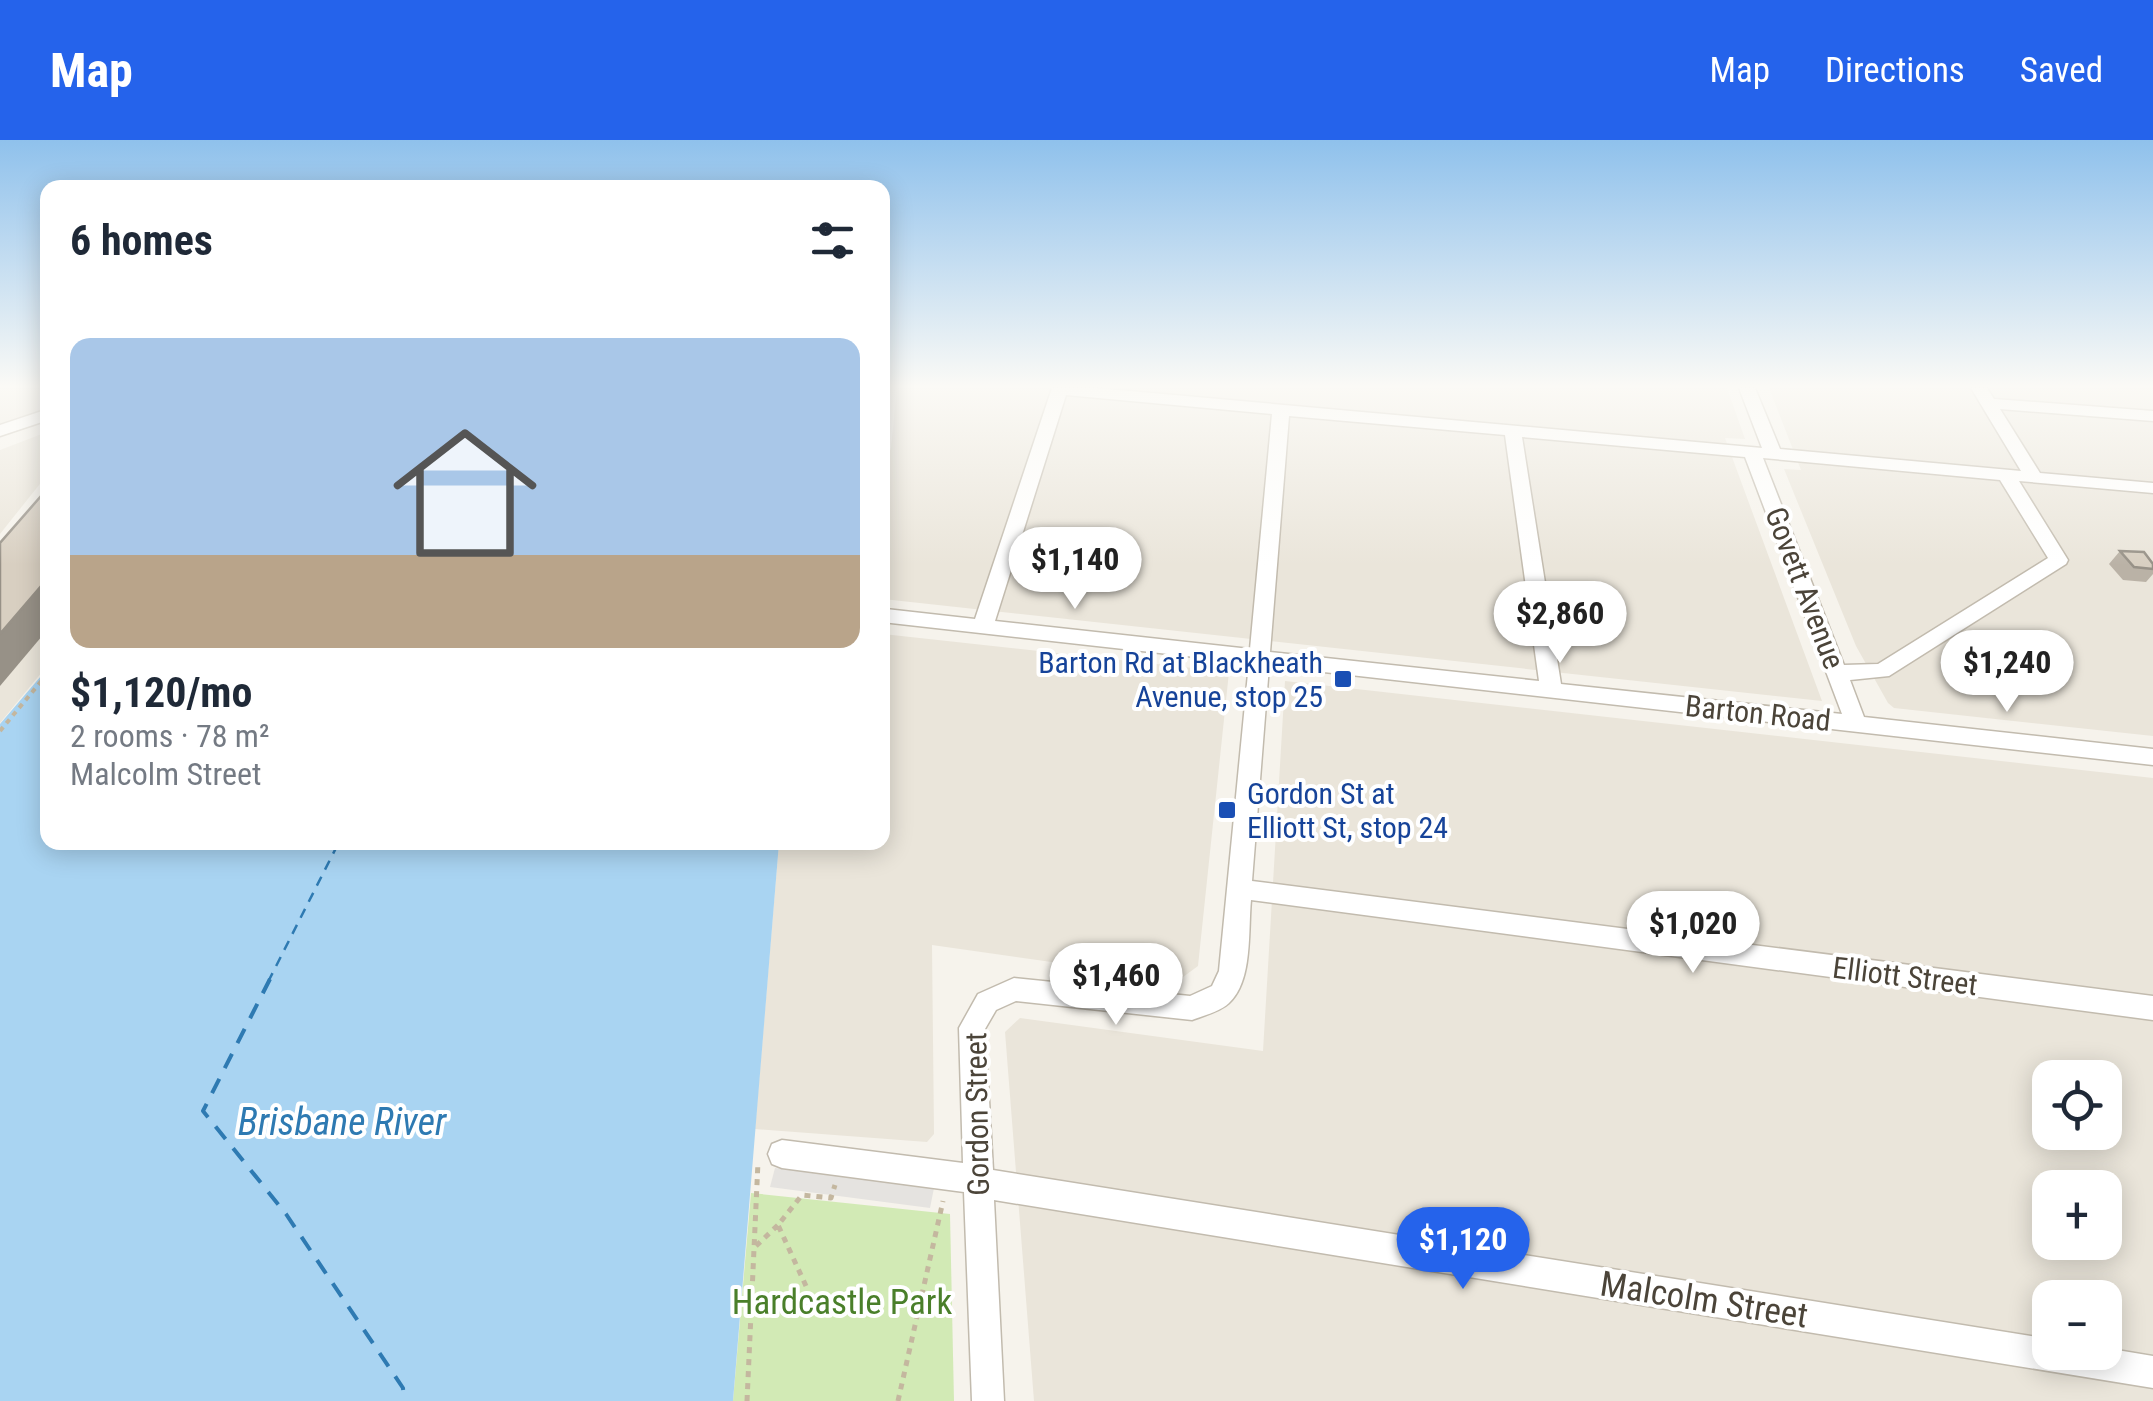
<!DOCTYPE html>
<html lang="en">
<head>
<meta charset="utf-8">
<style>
  :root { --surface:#fff; --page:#f6f6f7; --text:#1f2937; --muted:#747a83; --accent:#2563eb }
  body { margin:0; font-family:"Roboto Condensed",sans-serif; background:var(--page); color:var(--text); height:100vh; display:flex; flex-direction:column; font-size:38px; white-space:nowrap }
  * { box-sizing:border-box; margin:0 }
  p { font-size:32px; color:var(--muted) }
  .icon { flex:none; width:55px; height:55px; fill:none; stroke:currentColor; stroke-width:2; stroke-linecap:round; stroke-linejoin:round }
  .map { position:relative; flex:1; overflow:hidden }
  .panel { position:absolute; left:40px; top:40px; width:850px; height:670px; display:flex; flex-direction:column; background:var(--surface); border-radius:20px; box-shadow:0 5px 25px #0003 }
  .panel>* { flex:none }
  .fabs { position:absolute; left:2032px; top:920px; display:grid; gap:20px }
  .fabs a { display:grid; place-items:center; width:90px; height:90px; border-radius:20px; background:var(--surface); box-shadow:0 5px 25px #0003; font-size:50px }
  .price { position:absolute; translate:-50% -85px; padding:0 22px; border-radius:35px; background:#fff; color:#222; font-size:32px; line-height:65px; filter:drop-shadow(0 2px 5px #0008) }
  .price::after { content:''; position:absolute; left:50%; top:60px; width:30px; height:22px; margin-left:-15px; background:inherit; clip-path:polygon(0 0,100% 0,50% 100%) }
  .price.current { background:var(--accent); color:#fff }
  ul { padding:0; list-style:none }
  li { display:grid; align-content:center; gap:20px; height:530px; padding:0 30px }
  li span { display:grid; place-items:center; height:310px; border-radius:20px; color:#555 }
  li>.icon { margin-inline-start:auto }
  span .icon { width:180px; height:180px; fill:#fffc; stroke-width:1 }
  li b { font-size:42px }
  h2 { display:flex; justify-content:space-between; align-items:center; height:120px; padding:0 30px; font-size:42px }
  header { display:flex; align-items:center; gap:60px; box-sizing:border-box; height:140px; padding:0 50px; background:var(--accent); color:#fff }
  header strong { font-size:48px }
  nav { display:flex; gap:55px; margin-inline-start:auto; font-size:35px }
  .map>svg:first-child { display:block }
  .residential { fill:#eae5da; fill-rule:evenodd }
  .green { fill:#d2eab5 }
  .parking { fill:#e5e3e0 }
  .water { fill:#a9d4f2 }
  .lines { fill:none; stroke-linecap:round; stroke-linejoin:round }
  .ferry-far1 { stroke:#2e7ab2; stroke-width:2.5; stroke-dasharray:10 8; stroke-linecap:butt }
  .ferry { stroke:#2e7ab2; stroke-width:4; stroke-dasharray:16 12; stroke-linecap:butt }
  .minor-casing { stroke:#c2bbae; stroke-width:3 }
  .path-far1 { stroke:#c4b79f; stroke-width:4; stroke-dasharray:5 5; stroke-linecap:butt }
  .path { stroke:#c4b79f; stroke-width:5; stroke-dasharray:6 6; stroke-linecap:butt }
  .minor { fill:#fff; fill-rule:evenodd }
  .wall { fill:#bab2a6 }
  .shaded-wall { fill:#979187 }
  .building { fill:#d8cfc1; stroke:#979187; stroke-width:2.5 }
  .transit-dot { fill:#1a4fb4; stroke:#fff; stroke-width:4 }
  .labels { text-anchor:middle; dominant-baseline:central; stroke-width:8; stroke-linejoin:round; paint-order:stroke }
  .street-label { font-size:30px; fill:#4b4439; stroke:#fff }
  .transit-label { font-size:30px; fill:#164399; stroke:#fff; text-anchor:end }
  .near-street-label { font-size:35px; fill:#4b4439; stroke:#fff }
  .near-park-label { font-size:35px; fill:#4a7f2a; stroke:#fff }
  .near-water-label { font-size:38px; font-style:italic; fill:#2e7ab2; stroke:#fff }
</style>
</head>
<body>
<header>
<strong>Map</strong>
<nav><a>Map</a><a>Directions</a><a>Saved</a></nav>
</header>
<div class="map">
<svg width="2153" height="1261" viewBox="0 0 2153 1261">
  <rect width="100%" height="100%" fill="#f6f3ec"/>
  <!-- residential -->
  <path class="residential" d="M0 248H47V271L0 287Z
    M897 248H1727L1745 299 1725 298 1822 561 883 459V329L891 308Z
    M1769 248H2153V596L1894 568 1888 563 1856 506 1784 329 1801 330Z
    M47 292V335L0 394V310Z
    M47 383V526L0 583V440Z
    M883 494 1229 532 1198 826 1179 840 932 805 934 994 927 1002 755 989 779 703 882 702Z
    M1285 541 2153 638V1261H1034L1005 892 1020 878 1263 911ZM2050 938H2105V992H2050ZM2050 1048H2105V1102H2050ZM2050 1158H2105V1212H2050Z"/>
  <!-- green -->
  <path class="green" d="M751 1053 950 1074 954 1261H733Z"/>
  <!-- parking -->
  <path class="parking" d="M775 1028 934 1048 930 1068 770 1047Z"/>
  <!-- water -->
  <path class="water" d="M47 529 48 702 779 703 733 1261H0V584Z"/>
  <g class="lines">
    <!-- ferry-far1 -->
    <path class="ferry-far1" d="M268 842 339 702"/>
    <!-- ferry -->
    <path class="ferry" d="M270 839 203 971 286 1074 403 1248 404 1261"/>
    <defs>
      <path id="minor" d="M1052 248H1096L1762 308 1739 248H1755L1780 309 2021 331 1971 248H1987L1994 259 2153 271V281L2000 269 2040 333 2153 343V353L2019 341 2068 420 2066 424 1889 536 1850 540 1864 577 2153 609V625L1269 526 1252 741 2153 856V880L1251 760C1248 790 1253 841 1229 863 1221 871 1203 876 1192 880L1016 861 996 870 985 889 993 1030 2050 1199V1212H2105V1208L2153 1216V1248L994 1060 1004 1261H972L964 1052 782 1028 772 1024 768 1014 772 1004 782 1000 963 1023 959 888 978 854 1014 838 1190 856 1212 846 1219 831 1249 523 882 482V470L886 469 975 479ZM1066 255 1272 274 1250 509 995 481ZM1289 276 1505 295 1539 541 1270 512ZM1522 297 1745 317 1842 574 1561 544ZM1763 318 2000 340 2048 418 1878 524 1844 525Z
        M48 269V280L0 296V285Z"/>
    </defs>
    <!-- minor casing -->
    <use href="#minor" class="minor-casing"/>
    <!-- path-far1 -->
    <path class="path-far1" d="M0 591 48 533"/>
    <!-- path -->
    <path class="path" d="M756 1106 778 1085
      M806 1146 778 1085 802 1055 831 1058 835 1045
      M747 1261 758 1022
      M898 1261 943 1061"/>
    <!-- minor -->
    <use href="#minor" class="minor"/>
  </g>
  <!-- wall -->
  <path class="wall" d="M2120 411 2153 424V434L2146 442 2123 440 2109 424Z"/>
  <!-- shaded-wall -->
  <path class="shaded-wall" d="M48 438V489L0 546V494Z"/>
  <!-- building -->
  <path class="building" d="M48 348V438L0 494V403Z
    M2120 411 2144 412 2153 424V429L2134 427Z"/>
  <!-- sky -->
  <linearGradient id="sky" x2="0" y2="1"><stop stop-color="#8fc1ec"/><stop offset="0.58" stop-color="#fbfaf6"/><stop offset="1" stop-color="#fbfaf6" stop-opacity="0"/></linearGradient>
  <rect width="2153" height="425" fill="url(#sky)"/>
  <!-- markers -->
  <g class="transit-dot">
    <rect x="1333" y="529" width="20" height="20" rx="5"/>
    <rect x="1217" y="660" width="20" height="20" rx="5"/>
  </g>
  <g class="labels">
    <!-- street labels -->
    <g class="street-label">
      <text transform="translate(1805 448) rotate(69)">Govett Avenue</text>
      <text transform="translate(1758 573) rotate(6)">Barton Road</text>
      <text transform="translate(1905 836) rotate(7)">Elliott Street</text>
      <text transform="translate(977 974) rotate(-91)">Gordon Street</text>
    </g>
    <!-- transit labels -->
    <g class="transit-label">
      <text x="1323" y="522">Barton Rd at Blackheath<tspan x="1323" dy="34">Avenue, stop 25</tspan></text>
      <text x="1247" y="653" text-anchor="start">Gordon St at<tspan x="1247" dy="34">Elliott St, stop 24</tspan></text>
    </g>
    <!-- near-street labels -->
    <g class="near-street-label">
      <text transform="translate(1704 1160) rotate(9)">Malcolm Street</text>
    </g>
    <!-- near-park labels -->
    <g class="near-park-label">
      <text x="842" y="1162">Hardcastle Park</text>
    </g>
    <!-- near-water labels -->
    <g class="near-water-label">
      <text x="342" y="982">Brisbane River</text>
    </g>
  </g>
</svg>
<div class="fabs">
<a><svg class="icon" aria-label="locate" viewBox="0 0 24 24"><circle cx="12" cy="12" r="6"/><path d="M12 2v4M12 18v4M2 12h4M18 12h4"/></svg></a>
<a>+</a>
<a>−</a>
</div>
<b class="price" style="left:1075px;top:472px">$1,140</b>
<b class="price" style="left:1560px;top:526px">$2,860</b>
<b class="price" style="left:2007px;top:575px">$1,240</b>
<b class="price" style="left:1693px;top:836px">$1,020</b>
<b class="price" style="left:1116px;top:888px">$1,460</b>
<b class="price current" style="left:1463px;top:1152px">$1,120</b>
<section class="panel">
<h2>6 homes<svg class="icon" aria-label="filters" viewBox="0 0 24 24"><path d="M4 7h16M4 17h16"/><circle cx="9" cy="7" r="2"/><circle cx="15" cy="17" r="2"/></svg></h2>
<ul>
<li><span style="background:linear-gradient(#a9c7e8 70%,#b9a48a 0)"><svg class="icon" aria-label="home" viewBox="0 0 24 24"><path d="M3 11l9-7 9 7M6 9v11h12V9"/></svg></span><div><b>$1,120/mo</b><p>2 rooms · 78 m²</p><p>Malcolm Street</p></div></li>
</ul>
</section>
</div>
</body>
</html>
